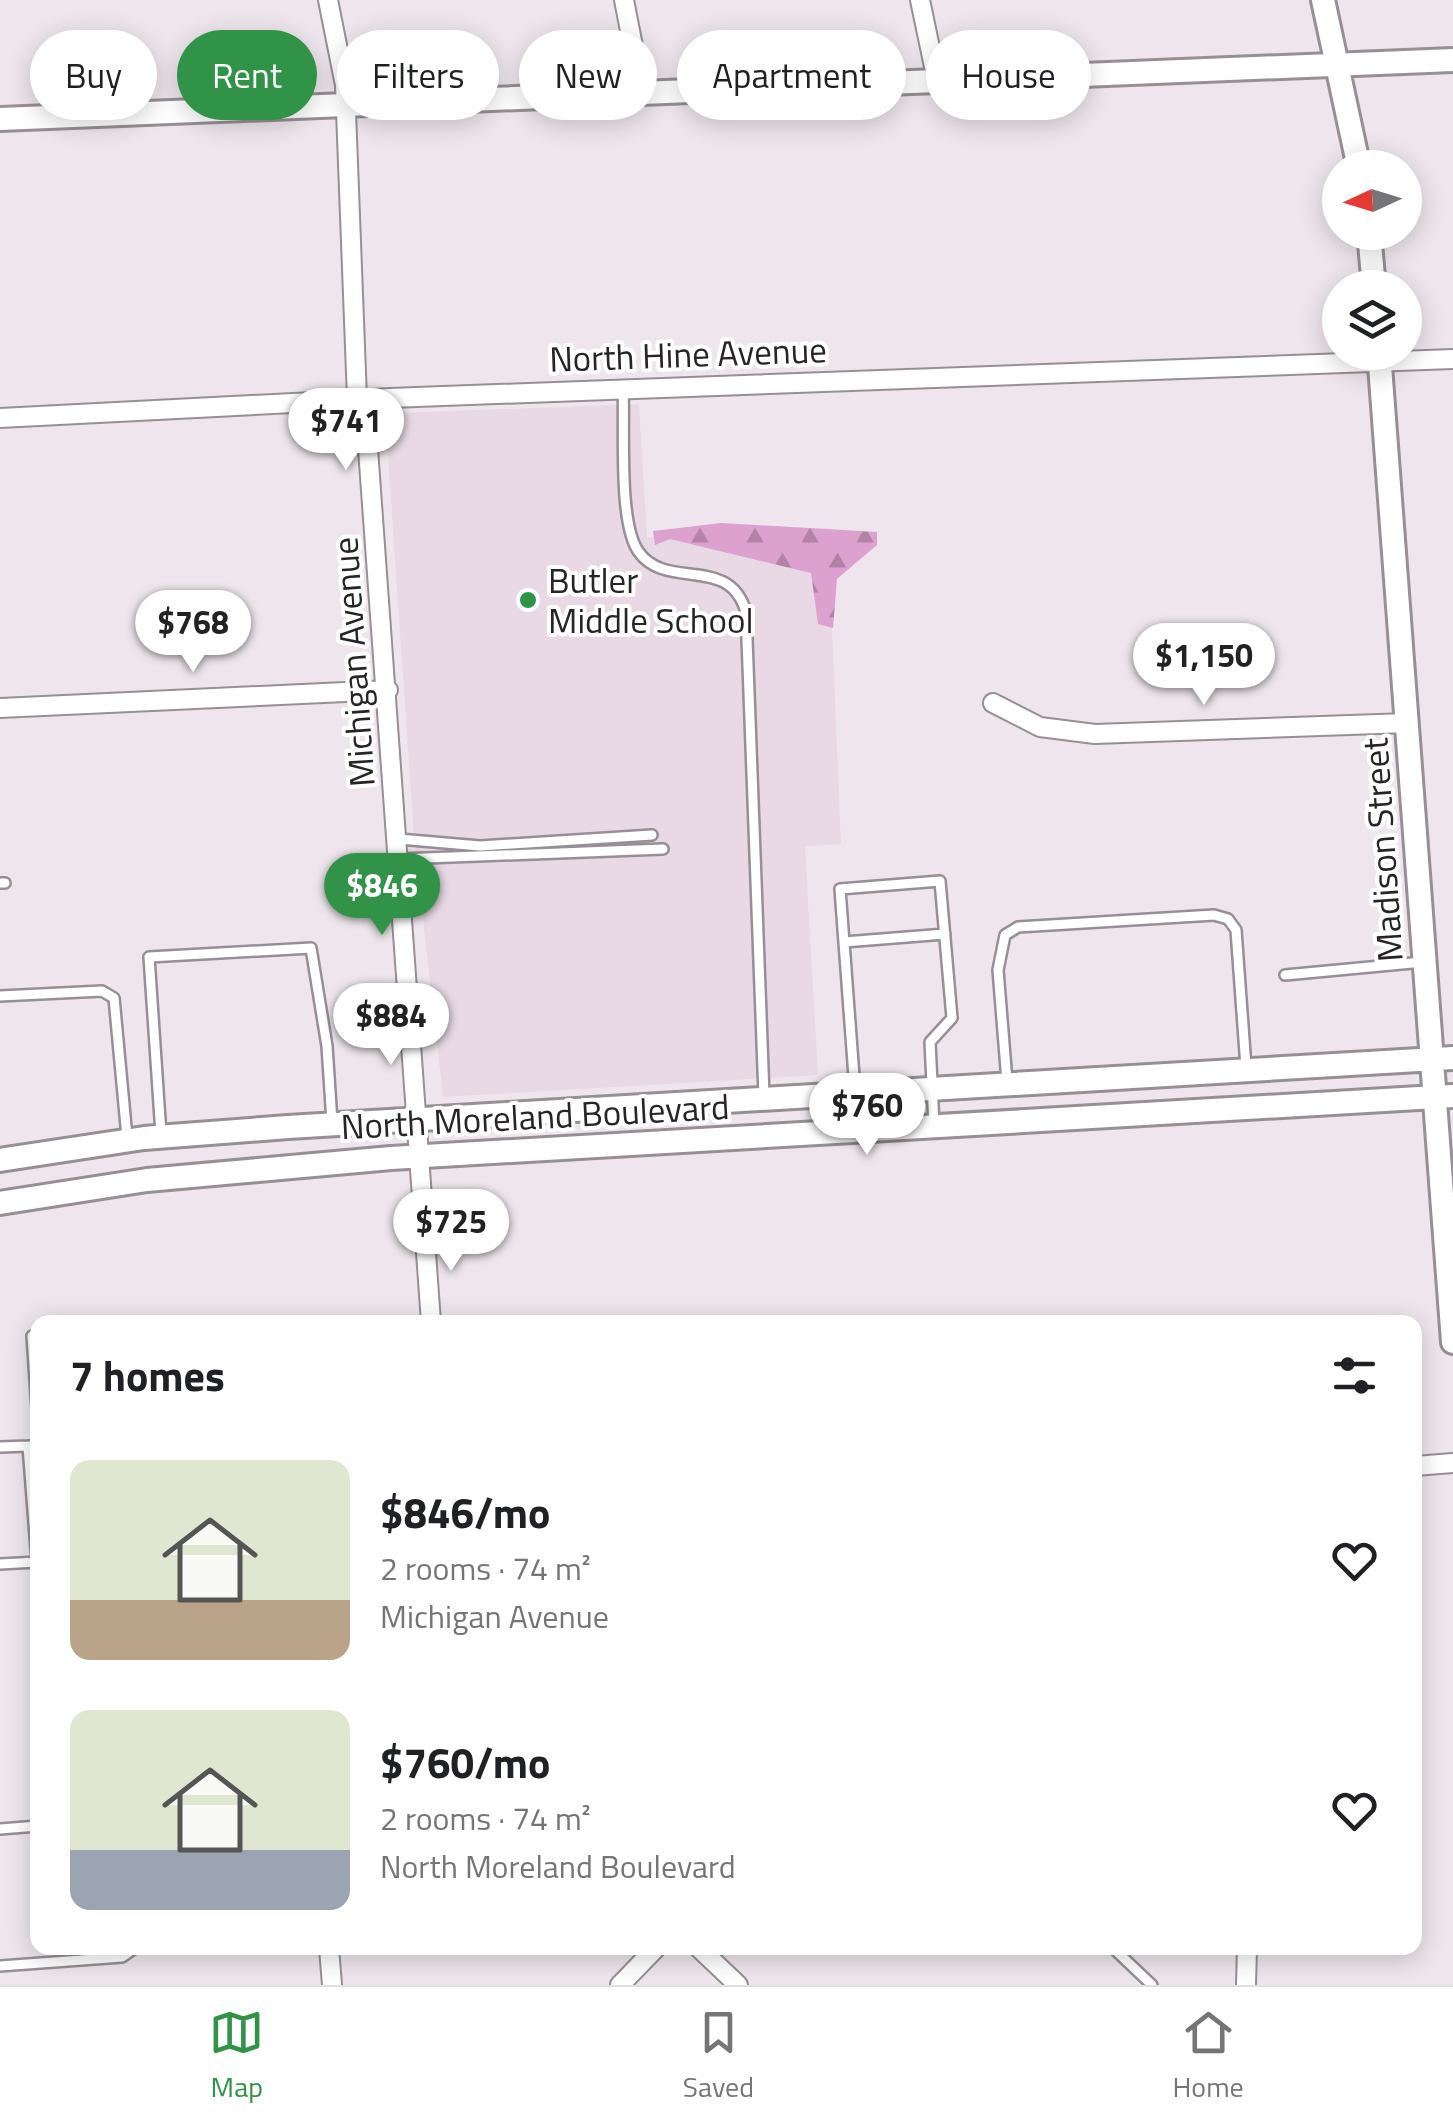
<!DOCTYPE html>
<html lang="en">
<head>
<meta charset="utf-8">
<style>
  :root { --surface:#fff; --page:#f6f6f6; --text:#202124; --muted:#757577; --line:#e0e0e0; --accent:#309348 }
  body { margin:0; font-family:"Titillium Web",sans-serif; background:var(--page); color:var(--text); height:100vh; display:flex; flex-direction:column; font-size:38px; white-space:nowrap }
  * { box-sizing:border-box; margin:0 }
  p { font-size:32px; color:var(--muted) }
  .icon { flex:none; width:55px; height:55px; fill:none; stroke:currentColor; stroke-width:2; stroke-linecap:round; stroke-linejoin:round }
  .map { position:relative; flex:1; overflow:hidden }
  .sheet { position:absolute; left:30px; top:1315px; width:1392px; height:640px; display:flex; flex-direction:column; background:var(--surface); border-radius:20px; box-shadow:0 5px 25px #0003 }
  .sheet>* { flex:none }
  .top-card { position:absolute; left:30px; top:30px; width:1395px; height:90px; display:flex; gap:20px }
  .needle { width:65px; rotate:266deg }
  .buttons { position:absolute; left:1322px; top:150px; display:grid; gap:20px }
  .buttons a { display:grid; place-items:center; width:100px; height:100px; border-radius:50%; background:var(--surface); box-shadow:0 5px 25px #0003; font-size:50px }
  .price { position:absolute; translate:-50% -85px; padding:0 22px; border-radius:35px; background:#fff; color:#222; font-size:32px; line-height:65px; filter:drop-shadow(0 2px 5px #0008) }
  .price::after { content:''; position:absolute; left:50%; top:60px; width:30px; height:22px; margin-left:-15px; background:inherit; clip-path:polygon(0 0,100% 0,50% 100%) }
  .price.current { background:var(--accent); color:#fff }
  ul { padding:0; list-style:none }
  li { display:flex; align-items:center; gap:30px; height:250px; padding:0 40px }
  li span { display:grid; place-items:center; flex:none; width:280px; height:200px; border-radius:20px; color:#555 }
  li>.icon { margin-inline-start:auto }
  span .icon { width:120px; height:120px; fill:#fffc; stroke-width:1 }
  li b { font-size:42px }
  h2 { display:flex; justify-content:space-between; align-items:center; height:120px; padding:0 40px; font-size:42px }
  .pill { padding:0 35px; border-radius:45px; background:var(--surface); box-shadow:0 5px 25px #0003; font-size:35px; line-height:90px }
  .pill.current { background:var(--accent); color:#fff }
  .tabs { display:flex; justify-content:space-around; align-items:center; height:140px; border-top:2px solid var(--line); background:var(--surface); font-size:28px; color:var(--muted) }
  .tabs a { display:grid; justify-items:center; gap:5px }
  .tabs .current { color:var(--accent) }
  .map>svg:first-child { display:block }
  .built { fill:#e8d9e4 }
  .forest { fill:url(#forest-firs) }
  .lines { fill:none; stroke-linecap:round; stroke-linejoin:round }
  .lane-casing { stroke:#978f95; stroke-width:14 }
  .street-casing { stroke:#978f95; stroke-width:22 }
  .secondary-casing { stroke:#978f95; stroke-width:28 }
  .lane { stroke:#fff; stroke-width:9 }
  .street { stroke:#fff; stroke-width:18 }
  .secondary { stroke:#fff; stroke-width:22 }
  .poi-dot { fill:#309348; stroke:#fff; stroke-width:4 }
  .labels { text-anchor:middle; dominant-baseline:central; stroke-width:8; stroke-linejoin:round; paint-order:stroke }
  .street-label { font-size:35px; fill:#272426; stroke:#fff }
  .poi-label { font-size:35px; fill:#272426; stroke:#fff; text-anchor:start }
</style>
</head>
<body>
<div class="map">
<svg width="1453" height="1985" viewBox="0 0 1453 1985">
  <defs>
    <pattern id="forest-firs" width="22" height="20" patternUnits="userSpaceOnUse" patternTransform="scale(2.5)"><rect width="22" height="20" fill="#dca1ce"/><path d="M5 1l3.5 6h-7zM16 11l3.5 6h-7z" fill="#b283a7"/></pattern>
  </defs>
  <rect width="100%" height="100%" fill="#eee6ec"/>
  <!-- built -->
  <path class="built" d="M639 404 647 537 828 528 841 844 805 846 818 1075 443 1097 414 838 386 426 390 416 398 413Z"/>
  <!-- forest -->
  <path class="forest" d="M721 523 877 532V545L837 579 833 628 818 624 811 573 670 539 655 545 653 531Z"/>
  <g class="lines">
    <defs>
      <path id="lane" d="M623 389C625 428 618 521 638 551 666 592 729 553 746 612L764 1096
        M399 839 480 846 652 835
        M400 859 663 849
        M0 883H5
        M844 942 945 934
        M1285 975 1423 962
        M0 996 102 991 114 998 127 1137
        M1007 1081 998 970 1005 935 1018 927 1214 915 1228 919 1236 930 1246 1067
        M855 1090 840 889 940 881 952 1018 930 1042 934 1125
        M161 1134 149 957 311 948 327 1046 332 1122
        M32 1336 38 1424
        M0 1447 28 1446
        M0 1564 37 1562 28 1446H38
        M0 1829 38 1826
        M1113 1948 1152 1985
        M0 1966 122 1957 135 1948"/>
      <path id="street" d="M328 0 345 85 357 399 367 435 431 1322
        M624 0 642 92
        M920 0 937 81
        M0 418 390 398 1453 359
        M993 703 1040 727 1095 734 1408 723
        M0 708 388 690
        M1415 1466 1453 1463
        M329 1948 332 1985
        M699 1948 738 1985
        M620 1985 656 1948
        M1246 1985 1247 1948"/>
      <path id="secondary" d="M1323 0 1359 168
        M0 119 1453 60
        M1369 232 1374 288
        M1379 352 1453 1342
        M0 1160 144 1138 288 1127 1453 1058
        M0 1203 147 1180 391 1158 1453 1096"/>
    </defs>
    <!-- lane casing -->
    <use href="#lane" class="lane-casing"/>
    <!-- street casing -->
    <use href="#street" class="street-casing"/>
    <!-- secondary casing -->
    <use href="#secondary" class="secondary-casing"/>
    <!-- lane -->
    <use href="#lane" class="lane"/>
    <!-- street -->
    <use href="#street" class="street"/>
    <!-- secondary -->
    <use href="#secondary" class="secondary"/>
  </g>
  <!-- markers -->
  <circle class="poi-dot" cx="528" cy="600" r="10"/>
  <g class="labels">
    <!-- street labels -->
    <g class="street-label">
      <text transform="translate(688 354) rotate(-2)">North Hine Avenue</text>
      <text transform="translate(353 662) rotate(-94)">Michigan Avenue</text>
      <text transform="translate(1382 850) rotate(-94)">Madison Street</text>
      <text transform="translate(535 1116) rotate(-3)">North Moreland Boulevard</text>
    </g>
    <!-- poi labels -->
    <g class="poi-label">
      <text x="548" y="580">Butler<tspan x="548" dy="40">Middle School</tspan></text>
    </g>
  </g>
</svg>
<div class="buttons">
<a><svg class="needle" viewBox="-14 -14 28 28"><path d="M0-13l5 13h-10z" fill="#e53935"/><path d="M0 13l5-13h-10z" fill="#757577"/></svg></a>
<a><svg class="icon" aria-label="layers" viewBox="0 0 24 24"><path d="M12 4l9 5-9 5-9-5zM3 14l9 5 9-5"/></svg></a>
</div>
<b class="price" style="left:346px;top:473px">$741</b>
<b class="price" style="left:193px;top:675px">$768</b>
<b class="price" style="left:1204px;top:708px">$1,150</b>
<b class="price current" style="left:382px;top:938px">$846</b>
<b class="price" style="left:391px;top:1068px">$884</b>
<b class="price" style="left:867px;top:1158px">$760</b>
<b class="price" style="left:451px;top:1274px">$725</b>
<div class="top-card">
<a class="pill">Buy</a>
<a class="pill current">Rent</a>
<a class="pill">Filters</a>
<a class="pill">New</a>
<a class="pill">Apartment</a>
<a class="pill">House</a>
</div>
<section class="sheet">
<h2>7 homes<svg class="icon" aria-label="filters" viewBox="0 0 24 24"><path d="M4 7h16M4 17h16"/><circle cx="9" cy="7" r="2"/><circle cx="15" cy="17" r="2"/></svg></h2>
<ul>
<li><span style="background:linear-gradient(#dfe7d0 70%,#b9a48a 0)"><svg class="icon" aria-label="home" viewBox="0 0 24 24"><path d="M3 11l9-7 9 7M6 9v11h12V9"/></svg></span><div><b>$846/mo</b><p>2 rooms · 74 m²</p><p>Michigan Avenue</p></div><svg class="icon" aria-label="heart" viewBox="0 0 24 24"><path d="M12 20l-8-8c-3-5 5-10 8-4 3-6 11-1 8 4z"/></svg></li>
<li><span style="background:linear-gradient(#dfe7d0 70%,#9aa5b1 0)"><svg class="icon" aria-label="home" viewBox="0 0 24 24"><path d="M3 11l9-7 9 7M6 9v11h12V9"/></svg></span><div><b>$760/mo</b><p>2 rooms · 74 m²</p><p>North Moreland Boulevard</p></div><svg class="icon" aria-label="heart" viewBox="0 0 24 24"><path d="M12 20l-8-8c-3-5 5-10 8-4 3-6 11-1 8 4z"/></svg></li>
</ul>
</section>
</div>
<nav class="tabs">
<a class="current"><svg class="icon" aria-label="map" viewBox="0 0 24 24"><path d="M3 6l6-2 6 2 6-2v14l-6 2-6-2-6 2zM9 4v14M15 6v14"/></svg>Map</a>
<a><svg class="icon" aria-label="saved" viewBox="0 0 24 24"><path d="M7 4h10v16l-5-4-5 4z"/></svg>Saved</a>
<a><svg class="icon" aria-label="home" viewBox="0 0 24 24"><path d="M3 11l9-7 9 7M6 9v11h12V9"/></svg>Home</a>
</nav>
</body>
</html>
